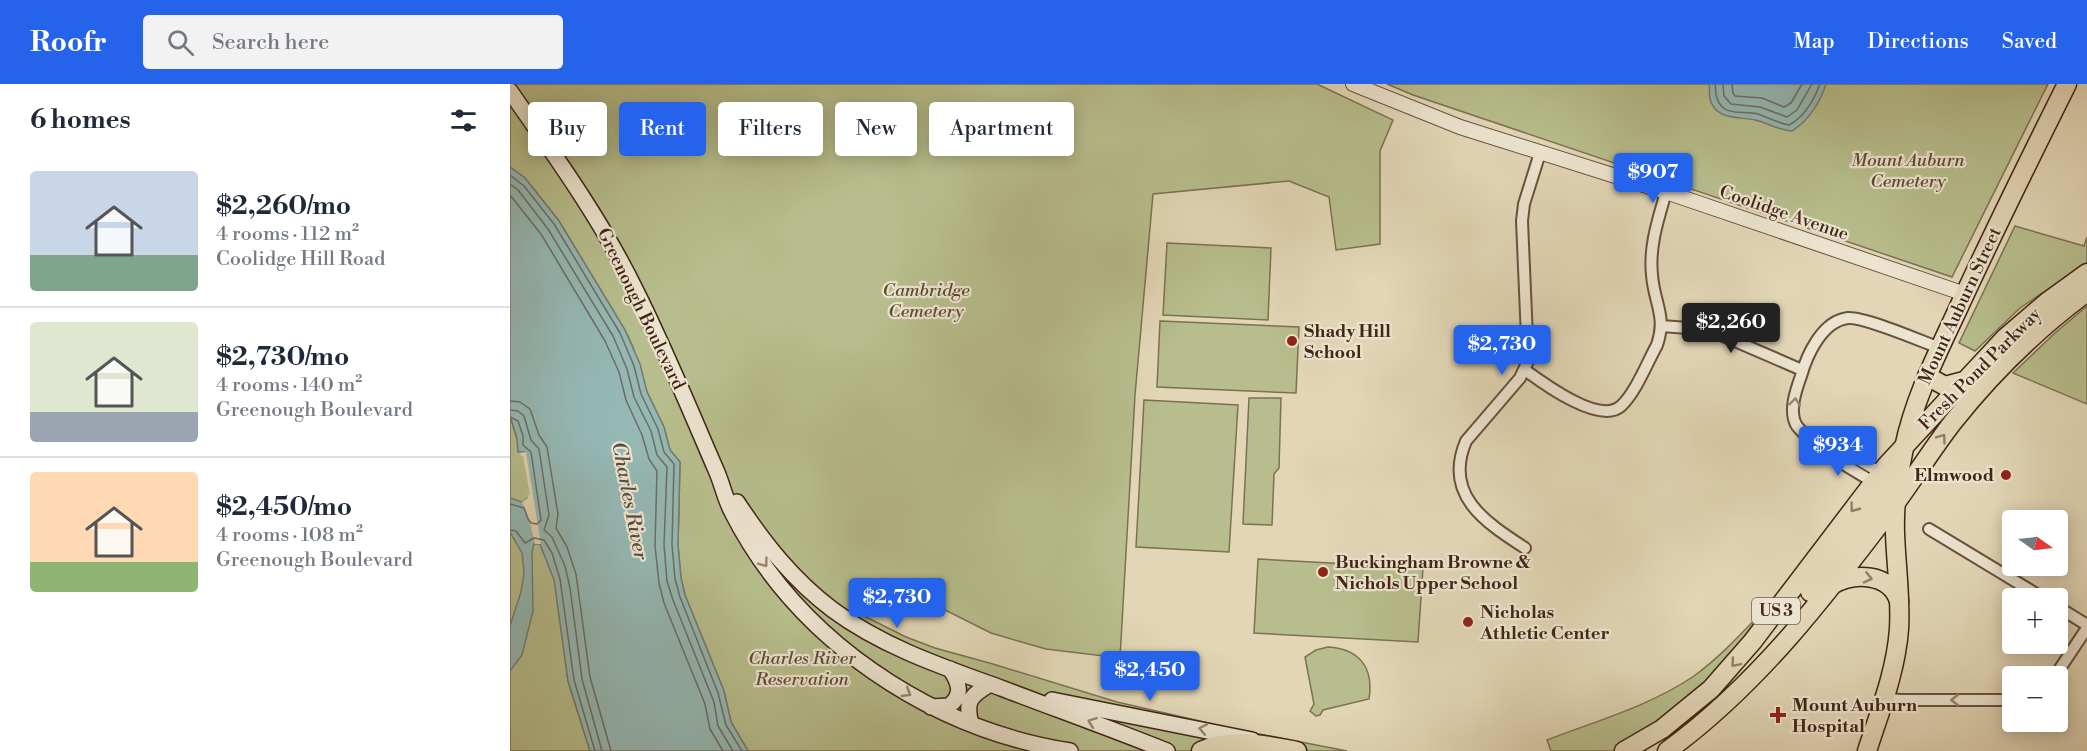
<!DOCTYPE html>
<html lang="en">
<head>
<meta charset="utf-8">
<style>
  :root { --surface:#fff; --page:#f2f2f3; --text:#1f2937; --muted:#747a83; --line:#e0e1e3; --accent:#2563eb }
  body { margin:0; font-family:"Libre Bodoni",serif; background:var(--page); color:var(--text); height:100vh; display:flex; flex-direction:column; font-size:22px; white-space:nowrap }
  * { box-sizing:border-box; margin:0 }
  p { font-size:20px; color:var(--muted) }
  .icon { flex:none; width:33px; height:33px; fill:none; stroke:currentColor; stroke-width:2; stroke-linecap:round; stroke-linejoin:round }
  .map { position:relative; flex:1; overflow:hidden }
  .panel { display:flex; flex-direction:column; background:var(--surface); width:510px }
  .panel>* { flex:none }
  .banner { position:absolute; left:18px; top:18px; width:570px; height:54px; display:flex; gap:12px }
  .needle { width:39px; rotate:104deg }
  .tools { position:absolute; left:1492px; top:426px; display:grid; gap:12px }
  .tools a { display:grid; place-items:center; width:66px; height:66px; border-radius:6px; background:var(--surface); box-shadow:0 3px 15px #0003; font-size:30px }
  .price { position:absolute; translate:-50% -51px; padding:0 14px; border-radius:6px; background:var(--accent); color:#fff; font-size:20px; line-height:39px; filter:drop-shadow(0 2px 3px #0008) }
  .price::after { content:''; position:absolute; left:50%; top:36px; width:18px; height:14px; margin-left:-9px; background:inherit; clip-path:polygon(0 0,100% 0,50% 100%) }
  .price.selected { background:#222; color:#fff }
  ul { padding:0; list-style:none }
  li { display:flex; align-items:center; gap:18px; height:150px; padding:0 30px }
  li+li { border-top:2px solid var(--line) }
  li span { display:grid; place-items:center; flex:none; width:168px; height:120px; border-radius:6px; color:#555 }
  li>.icon { margin-inline-start:auto }
  span .icon { width:72px; height:72px; fill:#fffc; stroke-width:1 }
  li b { font-size:26px }
  h2 { display:flex; justify-content:space-between; align-items:center; height:72px; padding:0 30px; font-size:26px }
  .chip { padding:0 21px; border-radius:6px; background:var(--surface); box-shadow:0 3px 15px #0003; font-size:21px; line-height:54px }
  .chip.selected { background:var(--accent); color:#fff }
  header { display:flex; align-items:center; gap:36px; box-sizing:border-box; height:84px; padding:0 30px; background:var(--accent); color:#fff }
  header strong { font-size:28px }
  nav { display:flex; gap:33px; margin-inline-start:auto; font-size:21px }
  .search { width:420px; height:54px; background:var(--page); display:flex; align-items:center; gap:15px; box-sizing:border-box; padding:0 21px; border-radius:6px; color:var(--muted); font-size:22px }
  main { display:flex; flex:1; min-height:0 }
  .map>svg:first-child { display:block }
  .green { fill:#b7bd8c; stroke:#7c7150; stroke-width:1.5 }
  .water { fill:#95b8b4; stroke:#747d74; stroke-width:1.5 }
  .pier { fill:#e2d6b6 }
  .lines { fill:none; stroke-linecap:round; stroke-linejoin:round }
  .shore { stroke:#6c6e64; stroke-width:1.5 }
  .minor-casing { stroke:#6a513c; stroke-width:14 }
  .tertiary-casing { stroke:#6a513c; stroke-width:16 }
  .secondary-casing { stroke:#422514; stroke-width:18 }
  .primary-casing { stroke:#422514; stroke-width:21 }
  .trunk-casing { stroke:#422514; stroke-width:21 }
  .minor { stroke:#ece4d0; stroke-width:10 }
  .tertiary { stroke:#ece4d0; stroke-width:14 }
  .secondary { stroke:#ece4d0; stroke-width:15 }
  .primary { stroke:#e2d6b6; stroke-width:18 }
  .trunk { stroke:#e2d6b6; stroke-width:18 }
  .oneway { stroke:#978472 }
  .oneway2 { stroke:#927e65 }
  .poi-dot { fill:#8f2418; stroke:#ece4d0; stroke-width:2 }
  .labels { text-anchor:middle; dominant-baseline:central; stroke-width:4.5; stroke-linejoin:round; paint-order:stroke }
  .shield { fill:#ece4d0; stroke:#755e4c; stroke-width:1.5 }
  .shield-label { font-size:16px; font-weight:bold; fill:#422514 }
  .park-label { font-size:18px; font-style:italic; fill:#5f4b32; stroke:#ece4d0 }
  .street-label { font-size:18px; fill:#422514; stroke:#ece4d0 }
  .poi-label { font-size:18px; font-weight:bold; fill:#422514; stroke:#ece4d0; text-anchor:start }
  .water-label { font-size:20px; font-style:italic; fill:#574a3c; stroke:#ece4d0 }
</style>
</head>
<body>
<header>
<strong>Roofr</strong>
<div class="search"><svg class="icon" aria-label="search" viewBox="0 0 24 24"><circle cx="10" cy="10" r="6"/><path d="M15 15l6 6"/></svg>Search here</div>
<nav><a>Map</a><a>Directions</a><a>Saved</a></nav>
</header>
<main>
<section class="panel">
<h2>6 homes<svg class="icon" aria-label="filters" viewBox="0 0 24 24"><path d="M4 7h16M4 17h16"/><circle cx="9" cy="7" r="2"/><circle cx="15" cy="17" r="2"/></svg></h2>
<ul>
<li><span style="background:linear-gradient(#c9d6e8 70%,#7fa58c 0)"><svg class="icon" aria-label="home" viewBox="0 0 24 24"><path d="M3 11l9-7 9 7M6 9v11h12V9"/></svg></span><div><b>$2,260/mo</b><p>4 rooms · 112 m²</p><p>Coolidge Hill Road</p></div></li>
<li><span style="background:linear-gradient(#dfe7d0 75%,#9aa5b1 0)"><svg class="icon" aria-label="home" viewBox="0 0 24 24"><path d="M3 11l9-7 9 7M6 9v11h12V9"/></svg></span><div><b>$2,730/mo</b><p>4 rooms · 140 m²</p><p>Greenough Boulevard</p></div></li>
<li><span style="background:linear-gradient(#ffd9b3 75%,#8fb573 0)"><svg class="icon" aria-label="home" viewBox="0 0 24 24"><path d="M3 11l9-7 9 7M6 9v11h12V9"/></svg></span><div><b>$2,450/mo</b><p>4 rooms · 108 m²</p><p>Greenough Boulevard</p></div></li>
</ul>
</section>
<div class="map">
<svg width="1577" height="667" viewBox="0 0 1577 667">
  <rect width="100%" height="100%" fill="#e2d6b6"/>
  <filter id="stains"><feTurbulence type="fractalNoise" baseFrequency=".00333" numOctaves="4"/><feColorMatrix values="0 0 0 0 .2 0 0 0 0 .09 0 0 0 0 .02 0 0 0 .5 -.17"/></filter>
  <radialGradient id="worn" r=".72"><stop offset=".6" stop-color="#630" stop-opacity="0"/><stop offset="1" stop-color="#630" stop-opacity=".3"/></radialGradient>
  <!-- green -->
  <path class="green" d="M0 0H807L883 36 870 67V160L826 166 819 113 779 97 643 110 625 311 610 574 536 565 515 559 481 549 415 516 413 508 374 499 354 532 396 553 425 564 483 580 607 618 729 646 837 667H238L221 638 214 607 175 511 171 494 168 461 170 378 160 366 154 343 137 308 123 263 115 246 49 137 15 94 0 83Z
    M877 0H1538L1442 193 903 11Z
    M1505 142 1574 162 1577 153V179L1510 224 1465 267 1449 259Z
    M657 159 761 164 758 236 653 231Z
    M1577 222V320L1503 289 1545 249Z
    M650 237 789 243 786 309 647 303Z
    M739 314H771L769 384 764 390 762 441 733 440Z
    M634 316 728 321 719 468 626 463Z
    M0 332 7 355 16 368 32 466 42 486 47 506 58 597 80 667H0Z
    M748 475 913 484 908 558 744 549Z
    M1251 529 1229 560 1189 609 1127 655 1136 667H1041L1037 656C1086 637 1140 622 1184 592 1209 574 1230 551 1251 529Z
    M818 563C850 565 864 584 859 615L813 626 810 631 806 632 800 627 804 620 795 573 806 566Z"/>
  <!-- water -->
  <path class="water" d="M1199 0H1316C1310 19 1298 37 1282 47 1268 46 1258 39 1245 36 1228 32 1206 37 1200 15 1199 10 1200 5 1199 0Z
    M0 83 15 94 49 137 115 246 130 280 137 308 154 343 160 366 170 378 168 461 171 494 175 511 214 607 221 638 238 667H80L58 597 44 496 30 460H24L22 468 23 527 12 571 0 587V542L11 508 14 489 12 469 0 448V414L12 418 18 414 28 452 15 368H8L7 354 0 332Z"/>
  <!-- pier -->
  <path class="pier" d="M16 368 31 460H25L19 434 12 418 18 414 17 411H20L13 372H11L10 369Z"/>
  <g class="lines">
    <!-- shore -->
    <path class="shore" d="M1205 0C1206 4 1205 10 1207 14 1213 34 1234 26 1248 30 1259 34 1268 39 1279 41 1294 33 1304 16 1310 0
      M1213 0 1214 12 1221 20 1250 23 1277 33 1287 26 1302 0
      M1222 0 1223 9 1225 12 1252 14 1274 23 1281 19 1292 0
      M0 91 14 102 44 140 110 249 124 282 131 310 148 345 154 368 164 380 162 461 165 495 170 513 208 609 216 641 232 667
      M0 100 8 106 38 145 103 252 117 285 124 313 141 347 147 371 157 383 154 461 157 497 163 516 204 618 208 642 223 667
      M0 111 31 150 95 257 109 288 116 316 132 351 139 375 147 387 145 462 149 499 154 519 195 620 200 645 213 667
      M0 317 10 318 20 325 29 351 37 363 48 430 46 444 57 463 66 490 80 593 101 667
      M0 326 8 327 14 332 21 356 29 365 39 431 34 446 42 453 55 482 60 504 72 595 92 667
      M0 333 8 337 13 352V361L21 368 31 436 27 440 21 439 18 435 14 424 0 420
      M0 446 6 447 15 459 24 454 34 456 42 469 50 495 64 596 85 667"/>
    <defs>
      <path id="minor" d="M1152 242 1190 245 1211 251 1292 286
        M1015 286C1034 300 1090 341 1111 322 1126 308 1137 279 1147 261 1157 232 1144 219 1142 191 1139 162 1148 136 1156 108
        M1319 365 1325 375 1363 398
        M1371 389C1357 381 1344 372 1330 367 1326 365 1321 366 1317 364 1308 360 1293 350 1287 342 1278 328 1286 306 1291 292 1297 271 1312 237 1338 234 1356 233 1410 257 1430 264
        M1419 445 1533 514
        M1015 464C975 438 933 411 956 357L1010 294 1018 277 1012 137 1014 120 1030 69
        M1548 523 1577 541
        M1545 592 1577 544
        M1375 614 1389 616H1503"/>
      <path id="tertiary" d="M843 0 950 43 1156 108 1455 210"/>
      <path id="secondary" d="M0 7C45 72 91 135 126 207 155 265 180 326 206 386 212 399 215 415 222 428 287 556 420 645 560 667
        M227 418C254 459 283 496 323 526 373 563 433 583 491 604 546 625 602 645 657 667
        M542 616 742 656
        M421 623 439 622C454 611 449 598 440 585
        M461 640C455 617 460 612 480 600"/>
      <path id="primary" d="M1357 667C1370 627 1386 587 1389 545 1391 513 1386 481 1385 449 1384 421 1388 392 1394 364 1404 315 1427 270 1448 225 1483 149 1520 74 1557 0"/>
      <path id="trunk" d="M1417 292 1435 302 1454 297
        M1322 501C1344 488 1380 489 1389 517
        M1300 508 1371 412 1388 377
        M691 667C721 653 755 661 787 667
        M1114 667 1152 645 1201 605 1243 557 1376 382 1496 253 1537 218 1577 189
        M1157 667C1248 601 1317 510 1385 420 1405 393 1422 365 1443 338 1481 290 1527 245 1577 208"/>
    </defs>
    <!-- minor casing -->
    <use href="#minor" class="minor-casing"/>
    <!-- tertiary casing -->
    <use href="#tertiary" class="tertiary-casing"/>
    <!-- secondary casing -->
    <use href="#secondary" class="secondary-casing"/>
    <!-- primary casing -->
    <use href="#primary" class="primary-casing"/>
    <!-- trunk casing -->
    <use href="#trunk" class="trunk-casing"/>
    <!-- minor -->
    <use href="#minor" class="minor"/>
    <!-- tertiary -->
    <use href="#tertiary" class="tertiary"/>
    <!-- secondary -->
    <use href="#secondary" class="secondary"/>
    <!-- primary -->
    <use href="#primary" class="primary"/>
    <!-- trunk -->
    <use href="#trunk" class="trunk"/>
  </g>
  <!-- one-way arrows -->
  <defs><path id="oneway-chevron" d="M-2-3.5L2.5 0L-2 3.5" fill="none" stroke-width="1.6" stroke-linecap="round" stroke-linejoin="round" transform="scale(1.5)"/></defs>
  <g class="oneway">
    <use href="#oneway-chevron" transform="translate(1285 318) rotate(-83)"/>
    <use href="#oneway-chevron" transform="translate(254 479) rotate(54)"/>
    <use href="#oneway-chevron" transform="translate(397 609) rotate(31)"/>
    <use href="#oneway-chevron" transform="translate(1445 616) rotate(-180)"/>
    <use href="#oneway-chevron" transform="translate(582 638) rotate(-159)"/>
    <use href="#oneway-chevron" transform="translate(693 645) rotate(-169)"/>
  </g>
  <g class="oneway2">
    <use href="#oneway-chevron" transform="translate(1432 354) rotate(-54)"/>
    <use href="#oneway-chevron" transform="translate(1344 424) rotate(127)"/>
    <use href="#oneway-chevron" transform="translate(1358 494) rotate(13)"/>
    <use href="#oneway-chevron" transform="translate(1225 579) rotate(130)"/>
  </g>
  <!-- markers -->
  <g class="poi-dot">
    <circle cx="782" cy="257" r="6"/>
    <circle cx="1496" cy="391" r="6"/>
    <circle cx="813" cy="488" r="6"/>
    <circle cx="958" cy="538" r="6"/>
    <path d="M1265 622h6v6h6v6h-6v6h-6v-6h-6v-6h6z"/>
  </g>
  <g class="labels">
    <!-- shield labels -->
    <rect class="shield" x="1242" y="514" width="48" height="26" rx="4.5"/>
    <g class="shield-label">
      <text x="1266" y="527">US 3</text>
    </g>
    <!-- park labels -->
    <g class="park-label">
      <text x="1398" y="76">Mount Auburn<tspan x="1398" dy="21">Cemetery</tspan></text>
      <text x="416" y="206">Cambridge<tspan x="416" dy="21">Cemetery</tspan></text>
      <text x="292" y="574">Charles River<tspan x="292" dy="21">Reservation</tspan></text>
    </g>
    <!-- street labels -->
    <g class="street-label">
      <text transform="translate(1274 129) rotate(19)">Coolidge Avenue</text>
      <text transform="translate(1450 222) rotate(-65)">Mount Auburn Street</text>
      <text transform="translate(131 225) rotate(64)">Greenough Boulevard</text>
      <text transform="translate(1470 285) rotate(-45)">Fresh Pond Parkway</text>
    </g>
    <!-- poi labels -->
    <g class="poi-label">
      <text x="794" y="247">Shady Hill<tspan x="794" dy="21">School</tspan></text>
      <text x="1484" y="391" text-anchor="end">Elmwood</text>
      <text x="825" y="478">Buckingham Browne &amp;<tspan x="825" dy="21">Nichols Upper School</tspan></text>
      <text x="970" y="528">Nicholas<tspan x="970" dy="21">Athletic Center</tspan></text>
      <text x="1282" y="621">Mount Auburn<tspan x="1282" dy="21">Hospital</tspan></text>
    </g>
    <!-- water labels -->
    <g class="water-label">
      <text transform="translate(119 417) rotate(79)">Charles River</text>
    </g>
  </g>
  <rect width="100%" height="100%" filter="url(#stains)"/>
  <rect width="100%" height="100%" fill="url(#worn)"/>
</svg>
<div class="tools">
<a><svg class="needle" viewBox="-14 -14 28 28"><path d="M0-13l5 13h-10z" fill="#e53935"/><path d="M0 13l5-13h-10z" fill="#747a83"/></svg></a>
<a>+</a>
<a>−</a>
</div>
<b class="price" style="left:1143px;top:120px">$907</b>
<b class="price selected" style="left:1221px;top:270px">$2,260</b>
<b class="price" style="left:992px;top:292px">$2,730</b>
<b class="price" style="left:1328px;top:393px">$934</b>
<b class="price" style="left:387px;top:545px">$2,730</b>
<b class="price" style="left:640px;top:618px">$2,450</b>
<div class="banner">
<a class="chip">Buy</a>
<a class="chip selected">Rent</a>
<a class="chip">Filters</a>
<a class="chip">New</a>
<a class="chip">Apartment</a>
</div>
</div>
</main>
</body>
</html>
